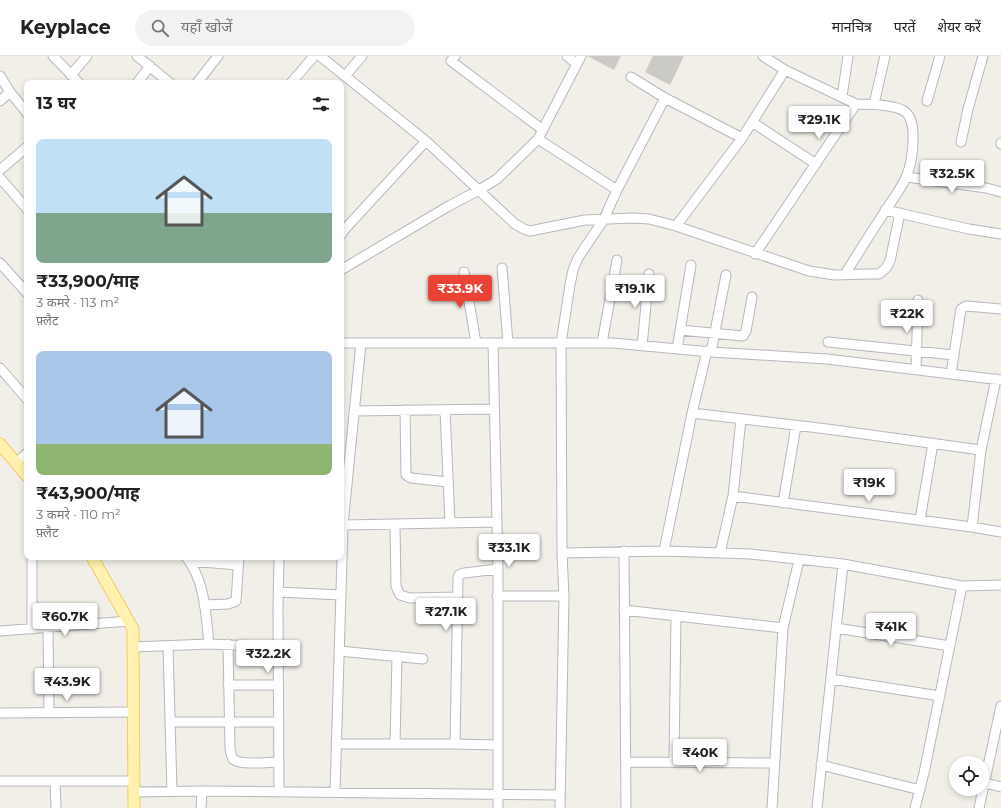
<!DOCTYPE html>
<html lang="hi">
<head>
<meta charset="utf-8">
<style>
  :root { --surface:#fff; --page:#f2f2f2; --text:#222; --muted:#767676; --line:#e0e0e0; --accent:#ea4335 }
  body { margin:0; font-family:Montserrat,"Noto Sans Devanagari",sans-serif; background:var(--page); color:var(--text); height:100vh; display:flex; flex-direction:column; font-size:15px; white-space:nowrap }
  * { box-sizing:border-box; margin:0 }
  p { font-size:13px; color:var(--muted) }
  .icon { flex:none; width:22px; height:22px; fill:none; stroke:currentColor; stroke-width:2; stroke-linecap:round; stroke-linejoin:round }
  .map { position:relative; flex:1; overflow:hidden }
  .sheet { position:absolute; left:24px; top:24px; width:320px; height:480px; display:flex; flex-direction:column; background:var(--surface); border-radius:8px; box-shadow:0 2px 6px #0003 }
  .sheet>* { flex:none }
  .buttons { position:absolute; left:949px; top:700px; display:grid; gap:8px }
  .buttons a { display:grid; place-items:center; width:40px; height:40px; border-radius:50%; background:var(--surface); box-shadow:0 2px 6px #0003; font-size:20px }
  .price { position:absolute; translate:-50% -34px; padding:0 9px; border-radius:4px; background:#fff; color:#222; font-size:13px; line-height:26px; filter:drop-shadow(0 1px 2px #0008) }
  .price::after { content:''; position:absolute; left:50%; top:24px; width:12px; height:9px; margin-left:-6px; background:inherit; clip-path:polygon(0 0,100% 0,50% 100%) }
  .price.active { background:var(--accent); color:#fff }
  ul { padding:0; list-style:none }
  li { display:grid; align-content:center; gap:8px; height:212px; padding:0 12px }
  li span { display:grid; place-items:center; height:124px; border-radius:8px; color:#555 }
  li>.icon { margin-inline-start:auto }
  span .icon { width:72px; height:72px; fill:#fffc; stroke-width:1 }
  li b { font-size:17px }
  h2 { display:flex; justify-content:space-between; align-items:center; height:48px; padding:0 12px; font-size:17px }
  header { display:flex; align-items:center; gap:24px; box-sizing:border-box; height:56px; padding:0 20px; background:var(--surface); border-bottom:1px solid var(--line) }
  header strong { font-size:19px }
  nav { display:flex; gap:22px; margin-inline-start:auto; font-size:14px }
  .search { width:280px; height:36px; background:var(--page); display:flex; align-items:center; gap:10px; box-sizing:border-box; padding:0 14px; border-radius:22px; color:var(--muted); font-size:15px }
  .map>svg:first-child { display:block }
  .building { fill:#cccac5 }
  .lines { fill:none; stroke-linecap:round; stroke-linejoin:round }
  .minor-casing { stroke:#b5b8bc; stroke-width:11 }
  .major-casing { stroke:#f2c960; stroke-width:13 }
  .minor { stroke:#fff; stroke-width:9 }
  .major { stroke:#fff2af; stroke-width:11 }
</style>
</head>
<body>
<header>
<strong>Keyplace</strong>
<div class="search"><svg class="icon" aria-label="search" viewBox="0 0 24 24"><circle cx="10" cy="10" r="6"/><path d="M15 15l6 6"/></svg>यहाँ खोजें</div>
<nav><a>मानचित्र</a><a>परतें</a><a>शेयर करें</a></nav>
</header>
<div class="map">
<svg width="1001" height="752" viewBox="0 0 1001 752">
  <rect width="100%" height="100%" fill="#f1efe8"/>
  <!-- building -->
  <path class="building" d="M587 0H621L614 14Z
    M653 0H684L670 29 645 16Z"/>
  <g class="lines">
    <defs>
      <path id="minor" d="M53 0 79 27
        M137 0 170 27
        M320 0 426 85 515 168 524 173 530 175 585 164 632 162 649 163 676 170 809 215 835 219 867 218H879L886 212 890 205 900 157
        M455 0 451 5 543 74
        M567 0 577 8
        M71 19 87 0
        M0 20 10 36 27 57
        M345 20 362 0
        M631 21 665 42 742 82
        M137 27 150 10
        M197 27 218 0
        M291 27 314 0
        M842 41 848 0
        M0 45 10 36
        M927 45 940 0
        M874 48 885 0
        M752 66 816 108
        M538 83 617 134
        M961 86 968 53 983 0
        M1001 88V87
        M0 114 27 91
        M907 121 986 132 1001 136
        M0 122 27 153
        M885 154 969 173 1001 178
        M676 170 742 82 785 14
        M341 179 344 174 426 85
        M755 198 856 48 785 14 763 0
        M0 207 27 237
        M502 212 508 287
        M341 214 447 151 479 134 497 123 538 83 581 0
        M464 216 476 287
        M845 218C859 196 873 173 888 151 894 141 903 130 907 119 912 106 919 64 904 55 894 49 868 48 856 48
        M680 274 743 280 746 275 752 241
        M828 286 954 299
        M341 287H613L711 296 827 303 1001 324
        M493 287 498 513V752
        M602 287 617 204
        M642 290 649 218
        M677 293 691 209
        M711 296 726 219
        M0 312 27 343
        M916 313 918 244
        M951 318 961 253 966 250 1001 253
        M405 354 406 419 411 422 448 426
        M445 354 450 467
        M354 355 494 353
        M692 357 827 373 981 394
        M16 407 27 397
        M733 440 972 471 1001 476
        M783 447 796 370
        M920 464 933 387
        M395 468 396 530 400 539 410 542 457 541
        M343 469 497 466
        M972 471 981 394 996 323
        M624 495 626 752
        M664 495 692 357 707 295
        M562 497 664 495 750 498 843 508 962 530 1001 529
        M720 497 733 440 741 363
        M32 501V573
        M186 501C205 524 206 559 209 588
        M189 505 238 509
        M278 536 341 539
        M497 540H564
        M204 549 228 548 236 545 239 501
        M624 554 783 572
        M48 572 49 657
        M836 572 950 590
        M0 575 129 565
        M228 588 230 693C231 696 231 700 233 703 240 710 269 706 279 706
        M168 590 172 735
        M133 591 209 588 278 591
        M339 595 423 603
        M831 623 940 640
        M228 629H278
        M0 657 133 656
        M170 666H279
        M336 688H455L498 689
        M395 688 397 600
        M455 688 458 522 459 519 464 517 498 513
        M626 706 775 707
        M674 706 676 560
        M821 709 920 734
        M0 725H134
        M55 725 56 752
        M985 727 1001 731
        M134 736 202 735
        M279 736 278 551 279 501
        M335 736 343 469 361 287
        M201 752 202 735 560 739
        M560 752 564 540 562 497 561 287 570 229 573 214 578 202 604 163 617 134 665 42
        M772 752 783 572 799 504
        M817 752 843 508
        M915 752 924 717 962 530
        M979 752 1001 650"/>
      <path id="major" d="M0 388 27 420
        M92 501 133 573 134 752"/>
    </defs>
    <!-- minor casing -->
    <use href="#minor" class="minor-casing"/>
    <!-- major casing -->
    <use href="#major" class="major-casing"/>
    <!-- minor -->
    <use href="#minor" class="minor"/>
    <!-- major -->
    <use href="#major" class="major"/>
  </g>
</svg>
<div class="buttons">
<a><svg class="icon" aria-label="locate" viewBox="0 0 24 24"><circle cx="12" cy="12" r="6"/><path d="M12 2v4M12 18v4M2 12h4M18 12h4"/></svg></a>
</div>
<b class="price" style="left:819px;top:84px">₹29.1K</b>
<b class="price" style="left:952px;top:138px">₹32.5K</b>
<b class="price active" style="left:460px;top:253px">₹33.9K</b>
<b class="price" style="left:635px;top:253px">₹19.1K</b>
<b class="price" style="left:907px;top:278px">₹22K</b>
<b class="price" style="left:869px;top:447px">₹19K</b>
<b class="price" style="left:509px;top:512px">₹33.1K</b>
<b class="price" style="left:446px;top:576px">₹27.1K</b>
<b class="price" style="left:65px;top:581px">₹60.7K</b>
<b class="price" style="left:891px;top:591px">₹41K</b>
<b class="price" style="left:268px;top:618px">₹32.2K</b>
<b class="price" style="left:67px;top:646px">₹43.9K</b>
<b class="price" style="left:700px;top:717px">₹40K</b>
<section class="sheet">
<h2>13 घर<svg class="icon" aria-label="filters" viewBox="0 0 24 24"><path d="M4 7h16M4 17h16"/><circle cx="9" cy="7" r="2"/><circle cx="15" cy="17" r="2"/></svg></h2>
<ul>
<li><span style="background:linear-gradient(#bfe0f5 60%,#7fa58c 0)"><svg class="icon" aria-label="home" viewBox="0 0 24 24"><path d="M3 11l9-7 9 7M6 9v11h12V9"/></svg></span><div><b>₹33,900/माह</b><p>3 कमरे · 113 m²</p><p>फ़्लैट</p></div></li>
<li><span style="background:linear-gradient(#a9c7e8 75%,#8fb573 0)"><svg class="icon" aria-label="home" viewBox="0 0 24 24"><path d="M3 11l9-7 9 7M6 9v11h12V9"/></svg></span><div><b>₹43,900/माह</b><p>3 कमरे · 110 m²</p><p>फ़्लैट</p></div></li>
</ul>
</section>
</div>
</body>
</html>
